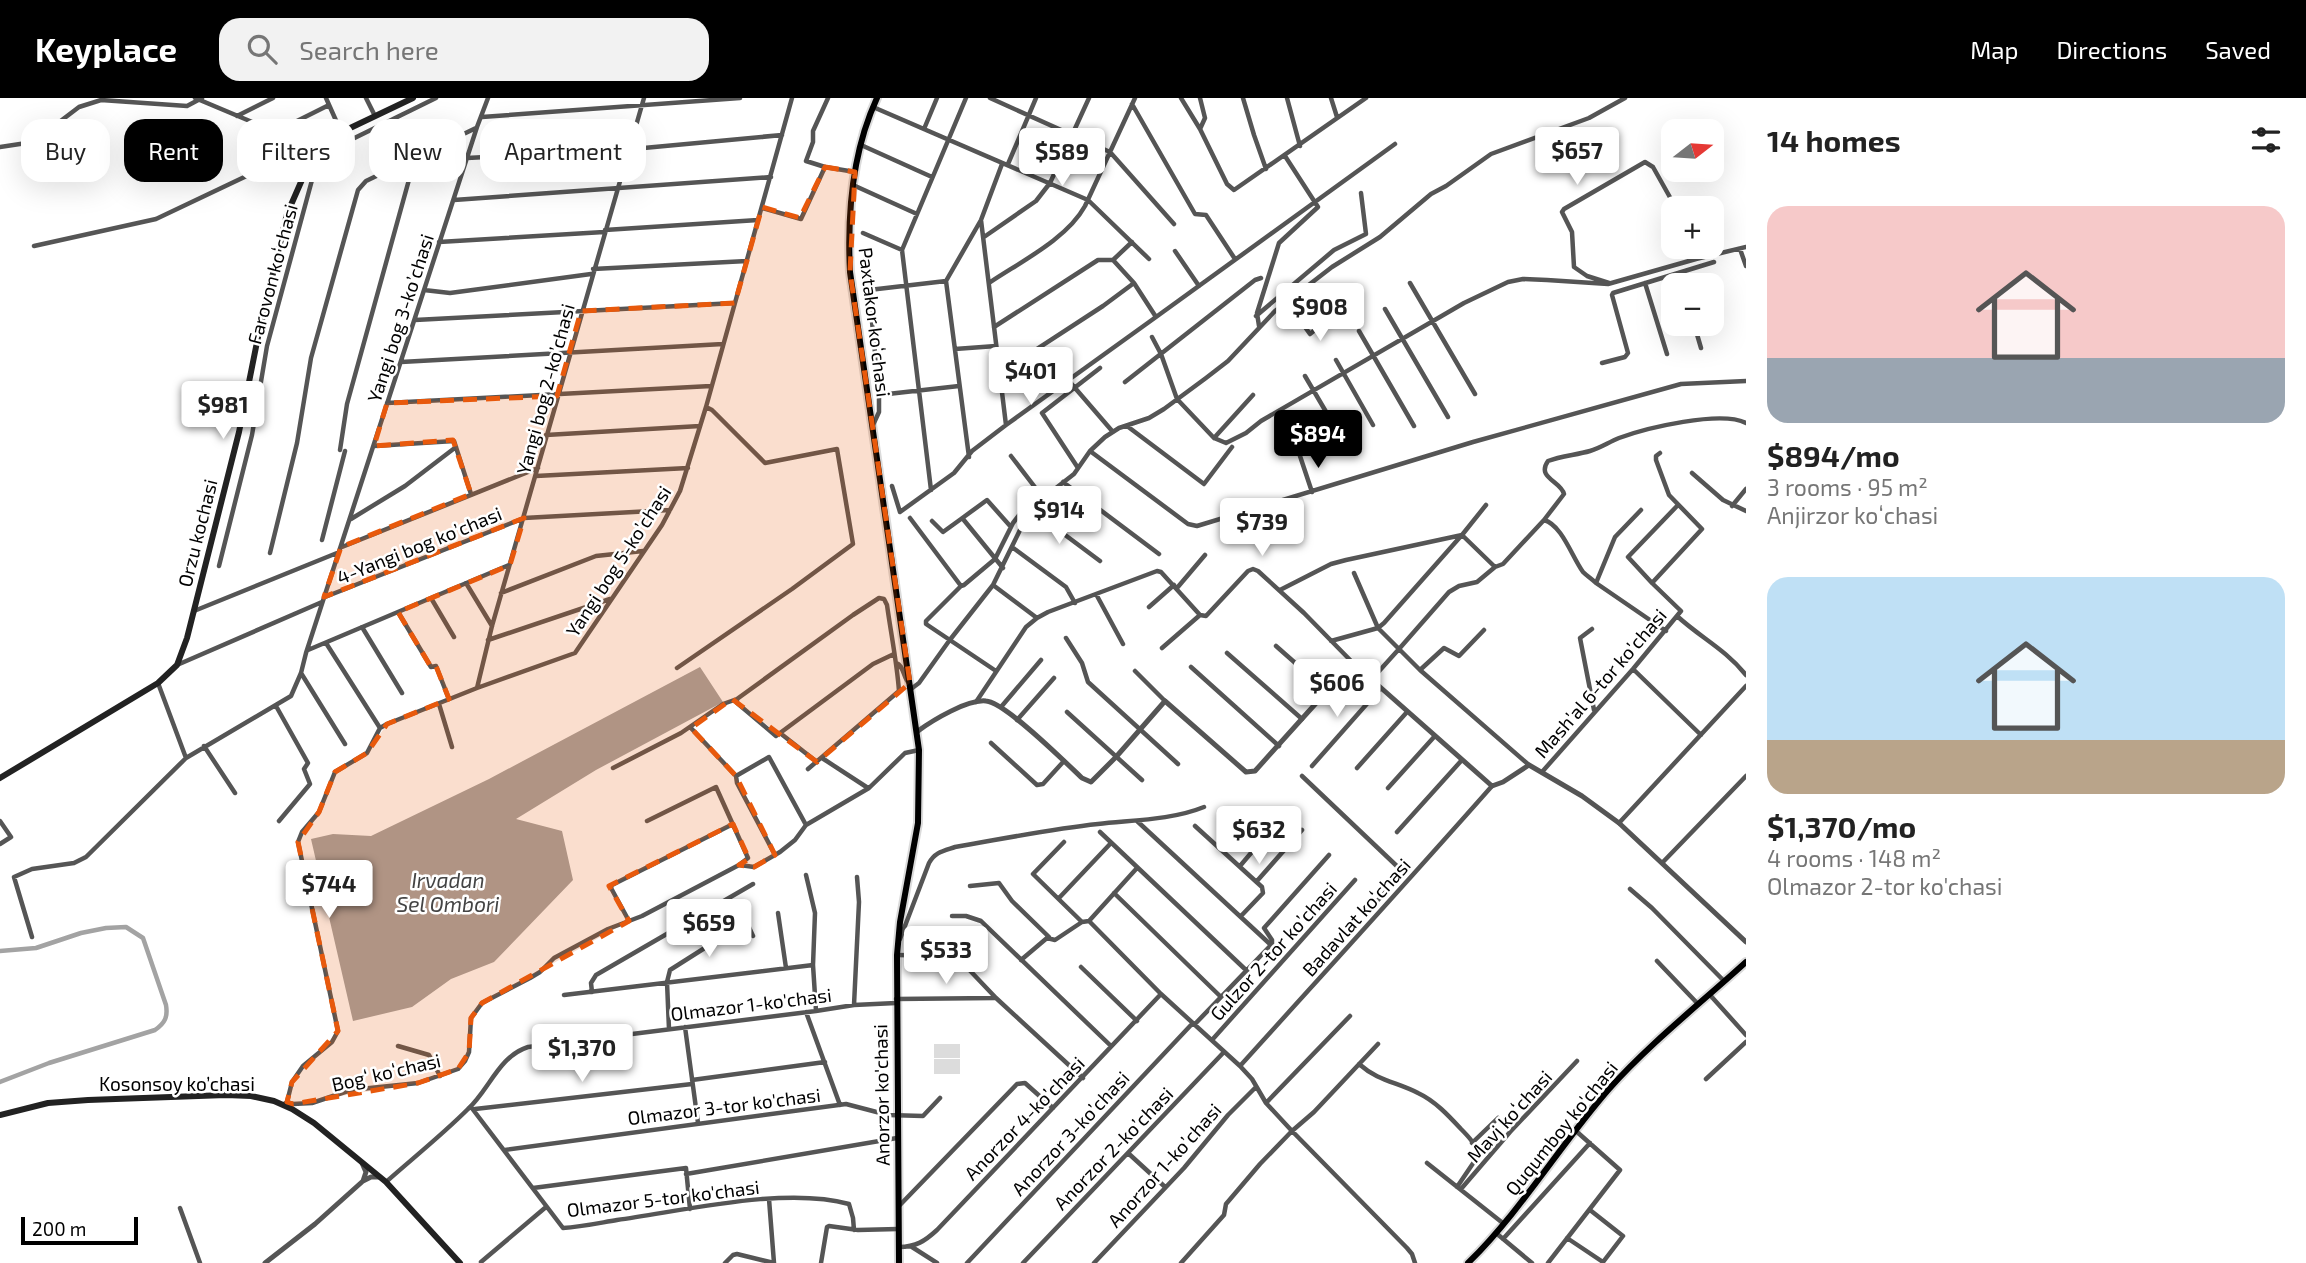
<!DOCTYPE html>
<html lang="en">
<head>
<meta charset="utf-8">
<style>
  :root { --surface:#fff; --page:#f2f2f2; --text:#222; --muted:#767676; --accent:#000 }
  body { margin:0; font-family:"Exo 2",sans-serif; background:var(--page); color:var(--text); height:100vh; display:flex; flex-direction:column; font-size:26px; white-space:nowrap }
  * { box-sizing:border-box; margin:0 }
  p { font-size:23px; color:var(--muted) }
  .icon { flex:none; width:38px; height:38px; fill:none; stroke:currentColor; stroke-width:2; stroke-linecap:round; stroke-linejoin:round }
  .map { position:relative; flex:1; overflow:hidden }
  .sheet { display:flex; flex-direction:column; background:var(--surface); width:560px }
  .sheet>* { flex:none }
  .hud { position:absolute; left:21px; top:21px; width:665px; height:63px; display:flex; gap:14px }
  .needle { width:46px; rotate:73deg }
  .buttons { position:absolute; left:1661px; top:21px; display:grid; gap:14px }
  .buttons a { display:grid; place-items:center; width:63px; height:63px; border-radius:14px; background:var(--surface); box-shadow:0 7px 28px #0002; font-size:35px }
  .scale { position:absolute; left:21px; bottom:18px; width:117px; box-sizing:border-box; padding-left:7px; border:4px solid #000; border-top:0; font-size:19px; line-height:24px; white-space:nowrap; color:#000; -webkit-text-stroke:5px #fff; paint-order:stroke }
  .price { position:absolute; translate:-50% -60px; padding:0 16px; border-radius:7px; background:#fff; color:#222; font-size:23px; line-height:46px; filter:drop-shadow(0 2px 4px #0008) }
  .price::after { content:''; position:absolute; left:50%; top:42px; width:21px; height:16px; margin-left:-10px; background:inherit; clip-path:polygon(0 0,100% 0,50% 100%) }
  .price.current { background:var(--accent); color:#fff }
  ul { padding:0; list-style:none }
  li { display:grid; align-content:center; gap:14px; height:371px; padding:0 21px }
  li span { display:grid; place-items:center; height:217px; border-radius:21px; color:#555 }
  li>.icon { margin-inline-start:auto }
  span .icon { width:126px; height:126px; fill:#fffc; stroke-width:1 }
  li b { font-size:30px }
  h2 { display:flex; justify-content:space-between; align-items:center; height:84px; padding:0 21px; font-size:30px }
  .chip { padding:0 24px; border-radius:21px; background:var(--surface); box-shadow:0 7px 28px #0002; font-size:24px; line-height:63px }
  .chip.current { background:var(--accent); color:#fff }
  header { display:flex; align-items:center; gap:42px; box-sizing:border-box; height:98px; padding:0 35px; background:var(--accent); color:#fff }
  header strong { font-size:33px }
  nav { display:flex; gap:38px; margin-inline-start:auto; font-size:24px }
  .search { width:490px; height:63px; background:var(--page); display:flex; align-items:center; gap:18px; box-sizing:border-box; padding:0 24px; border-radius:21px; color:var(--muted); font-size:26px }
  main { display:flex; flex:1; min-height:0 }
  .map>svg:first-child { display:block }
  .green { fill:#dcdcdc }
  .water { fill:#a3a3a3 }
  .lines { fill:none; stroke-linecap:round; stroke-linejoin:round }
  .canal { stroke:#a3a3a3; stroke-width:4.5 }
  .primary-casing { stroke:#dbdbdb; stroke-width:10 }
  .minor { stroke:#555; stroke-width:4.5 }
  .tertiary { stroke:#555; stroke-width:5 }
  .secondary { stroke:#222; stroke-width:6 }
  .primary { stroke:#000; stroke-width:6 }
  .marked { fill:#e8590c; fill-opacity:0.2; stroke:#e8590c; stroke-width:5; stroke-dasharray:14 9; stroke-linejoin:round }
  .labels { text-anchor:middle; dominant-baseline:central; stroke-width:5; stroke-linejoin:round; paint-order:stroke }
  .street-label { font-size:19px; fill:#000; stroke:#fff }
  .water-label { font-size:21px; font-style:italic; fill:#444; stroke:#fff }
</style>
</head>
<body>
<header>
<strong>Keyplace</strong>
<div class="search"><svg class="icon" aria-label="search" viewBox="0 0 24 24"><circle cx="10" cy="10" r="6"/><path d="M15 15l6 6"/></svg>Search here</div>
<nav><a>Map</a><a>Directions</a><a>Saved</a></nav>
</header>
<main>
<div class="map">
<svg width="1746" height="1165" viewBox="0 0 1746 1165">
  <rect width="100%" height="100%" fill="#fff"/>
  <!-- green -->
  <path class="green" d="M934 946H960V960H934Z
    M934 961H960V976H934Z"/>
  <!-- water -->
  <path class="water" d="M700 569 723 604 596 672 516 721 562 733 573 782 494 864 451 881 412 909 353 923 311 741 333 736 371 738 489 681Z"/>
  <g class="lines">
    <!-- canal -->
    <path class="canal" d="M0 853 36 850 81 835 106 830 126 829 143 840 166 907C168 919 165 925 155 932L49 965 0 984"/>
    <defs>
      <path id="primary" d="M877 0C852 54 847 115 850 174L919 652 918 725 900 824 897 857 899 1165
        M1468 1165C1521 1113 1560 1047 1609 991 1649 946 1701 905 1746 864"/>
    </defs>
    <!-- primary casing -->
    <use href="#primary" class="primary-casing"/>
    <!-- minor -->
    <path class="minor" d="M195 0 319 52
      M326 0 338 27 344 33
      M366 0 375 18
      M990 0 1110 54 1174 126
      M1181 0 1200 31 1227 86 1234 92 1366 0
      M1200 0 1205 20 1200 31
      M1243 0 1254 37 1266 71
      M1287 0 1300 48
      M1331 0 1337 19
      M1132 6 1195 116 1206 117 1235 161
      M873 9 1088 102 1149 161
      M237 18 273 0
      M482 19 740 0
      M924 31 937 0
      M277 33 329 7
      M861 47 932 79
      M0 49 33 44 79 9 101 2 187 8 202 0
      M467 60 633 51 782 37
      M1008 66 1036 0
      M825 69 806 63 813 44V33L828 0
      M853 87 917 116
      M454 102 771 79
      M762 110 801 121 825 69 855 74
      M605 132 758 122
      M863 135 902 152
      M984 139 1036 103 1050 85 1089 0
      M439 144 604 134
      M34 148 156 121 293 56 307 47
      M1691 149 1696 161
      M1740 151 1746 168
      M1175 153 1199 188
      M593 171 747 163
      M1678 175 1681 187
      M946 183 969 359
      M946 183 981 122 1002 66
      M989 185C1020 164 1067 141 1085 108L1135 0
      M1134 185 1156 219 1395 46
      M1410 185 1475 296
      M1609 185 1587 178 1574 169 1572 134 1562 114 1564 111 1645 64 1653 69 1676 110
      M1645 185 1667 256
      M424 192 450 195 591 176
      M1287 204 1310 236 1361 195
      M1385 211 1448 319
      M1256 218 1334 152 1366 136 1361 95
      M415 222 735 205
      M1694 226 1701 250
      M1259 228 1257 215 1279 145 1318 109 1285 58
      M994 229 1098 162H1113L1132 144
      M1359 233 1414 328
      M1152 239 1161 256 1177 301 1214 340 1253 297
      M955 251 996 248
      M1336 262 1373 327
      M401 264 723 246
      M1602 265 1625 259 1628 255 1612 197 1613 195 1714 164
      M1000 275 1103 208 1134 185 1113 162
      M1305 278 1332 324
      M1069 283 1113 334
      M1125 284 1255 182 1261 180
      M879 297 959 288
      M387 305 711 288
      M706 309 792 0
      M873 327 879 314V297L869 192 946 183
      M1006 327 1156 219
      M1127 328 1204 386 1232 349
      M546 337 700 328
      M1214 340 1226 345 1246 335 1261 323 1464 205 1508 184 1523 181 1547 182 1608 186 1696 161 1746 149
      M374 348 454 343 471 396
      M340 352 347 306 415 60
      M1090 353 1188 426 1197 428 1473 344 1681 286 1746 283
      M1011 358 1044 401
      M1300 358 1312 394
      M1078 370 1042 315 1100 270
      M1692 375 1723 402 1746 413
      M536 378 688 370
      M1063 384 1159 456
      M892 388 900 414 954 375 972 353 1006 327 981 122
      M931 392 902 152 966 0
      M1732 408 1746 391
      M1641 412 1615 439 1596 485 1666 533
      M1033 413 1100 463
      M910 420 961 488
      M351 421 405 388 456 349
      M961 421 987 402 1011 429
      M1544 422 1564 396C1561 383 1536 380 1548 363 1561 358 1576 357 1590 353 1600 350 1609 344 1619 340 1646 330 1721 312 1746 325
      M932 423 943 434 961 421H963L1003 470
      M1462 437 1486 407
      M322 442 345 353
      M342 449 538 370
      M1012 449 1066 489 1075 505
      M270 455 297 345 311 260 358 92 366 83 476 30
      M219 468 252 337 267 248 315 71 326 54 436 0
      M1495 469 1503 466 1544 422C1562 427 1572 459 1583 474 1587 478 1592 481 1596 485
      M1354 475 1378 530 1399 551 1371 582
      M466 485 492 528
      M1652 485 1628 459 1677 408
      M993 487 1037 520
      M1177 490 1205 457
      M1280 492 1331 466 1346 462 1462 437 1495 469 1477 484 1459 488 1449 494 1399 551 1420 572 1529 667
      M501 495 596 458 643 453
      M1096 496 1123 546
      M325 499 524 420 670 412
      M431 500 454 539
      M1149 509 1174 487
      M194 513 337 455
      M398 514 431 569 436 568 449 601
      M1677 518C1701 540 1725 551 1746 577
      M362 529 402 595
      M1592 531 1580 540 1594 612
      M1066 540 1082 565 1088 584 1178 666
      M488 542 610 501
      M1331 543 1378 530 1384 525 1461 438
      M326 545 380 630
      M1276 548 1327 593
      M1162 550 1200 517 1206 518 1248 473 1253 471 1258 473 1304 515 1354 566
      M308 552 509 467
      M1227 555 1302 621
      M896 565C904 567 903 580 909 585
      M177 567 322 504
      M1191 569 1279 648
      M1633 571 1701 637
      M1420 572 1444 550 1459 558 1484 532
      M996 573 926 526V523L961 488 964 487 995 461 1013 425 1037 394
      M1135 573 1165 603
      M301 575 345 646
      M158 585 186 660
      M477 590 492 528 644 0
      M911 591 919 585 949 543 993 487 1022 428 1033 413 1056 390 1074 376 1090 353 1105 339 1119 330 1149 320 1164 311 1206 280 1228 263 1275 213 1332 169 1380 139 1431 96 1446 88 1491 56 1589 20 1625 0
      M976 604 1026 529 1037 520 1048 514 1157 473 1161 474 1200 517
      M439 606 452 649
      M276 608 308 665 304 671 310 686 279 723
      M1001 609 1041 562
      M1067 614 1142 682
      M1017 622 1054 580
      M690 629 736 678
      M780 635 817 664
      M991 645 1037 687 1043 686 1064 663
      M204 648 235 695
      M822 660 868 690
      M1312 668 1380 591
      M613 670 681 635 723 606 737 601
      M1357 670 1407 614
      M808 671 899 593C897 565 891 536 887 507L884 501 879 500 853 517 737 601V605L776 638 873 566 894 556
      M1542 674 1633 571 1681 513 1652 485 1702 431 1669 397 1656 362V358L1660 355
      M1302 678 1401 772V778L1378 802
      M1388 690 1434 639
      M1238 719 1262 742 1240 768
      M0 723 11 739 0 746
      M1137 723 1271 847
      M1619 725 1746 588
      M1195 728 1262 789 1263 795 1241 818
      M1100 734 1247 873
      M1397 734 1461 663
      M1064 744 1033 776 1082 824
      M775 757 737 685 736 678 769 659 806 727
      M1663 764 1746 678
      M740 767 754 769 780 754 795 742 806 727 869 690 905 655 919 652
      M806 777 815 815 813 867 816 913
      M1257 783 1302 732
      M970 788 999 785 1012 803 1049 839
      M1630 791 1652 810 1724 883
      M1114 795 1221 899
      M1059 800 1111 745
      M778 815 786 870
      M952 818H966L981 823 1111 948
      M629 823 611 790 612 787 733 726
      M1089 823 1161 896 1240 968 1252 981 1266 1005 1292 1033 1407 1150 1412 1156 1415 1165
      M32 839 14 779 32 771 74 765 86 759 186 660 291 598 301 575 306 555 477 29 488 0
      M900 841 929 765C935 754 943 753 955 749 1002 741 1050 731 1098 726 1133 722 1172 722 1204 709
      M1272 846V842L1264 830 1329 757
      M897 857 950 858 958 860 996 900 1083 980
      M1021 862 1047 840 1055 842 1082 824 1089 823 1137 770
      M1657 863 1698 906
      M1081 869 1137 923
      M592 894 591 885 596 877 753 786
      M564 897 813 867
      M1710 897 1746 937
      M896 901 995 900
      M854 907 859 804 857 779
      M806 914 840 1007
      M685 929 698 1025
      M669 931 667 884 670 872 741 827 747 825 753 838
      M1212 942 1355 782
      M398 948 429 957 440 978
      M1359 966C1378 983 1397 984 1418 995 1435 1003 1448 1017 1461 1031 1468 1038 1477 1047 1478 1058L1457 1089
      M1240 968C1324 875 1409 782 1492 688
      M1706 981 1746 944
      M692 982 825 964
      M287 1004 293 1006 312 1005 351 992 418 985 458 971 465 963 469 954 471 920 482 905 530 880 540 874 554 860 608 831 642 818 739 767 748 760 716 689 647 723
      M1266 1005 1350 918
      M284 1006 287 1004 292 984 303 968 332 944 338 933 298 744 302 734 319 714 335 674 367 655 380 630 387 626 477 590 575 555 662 427 680 393 706 309 712 312 765 365 837 351 853 446 792 491 677 570
      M471 1009 563 1130C581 1129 599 1125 617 1122 683 1113 785 1088 849 1106L853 1120 854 1132
      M475 1011 692 986
      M1472 1045 1498 1020
      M505 1052 846 1006 888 1017 923 1018 940 1000
      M1128 1055 1164 1088
      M1427 1065 1504 1126
      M686 1076 897 1040
      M386 1084C413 1060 442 1037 468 1011 489 992 499 958 528 949L816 913 854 907 896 905
      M533 1090 686 1070 690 1111
      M1461 1091 1510 1034 1577 963
      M769 1101 774 1165
      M899 1108 1017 986 1025 985 1053 1010
      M180 1110 200 1165
      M1496 1135 1532 1165
      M1567 1140 1603 1164 1623 1138 1590 1112
      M1503 1141 1590 1045
      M899 1149C916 1149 925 1143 937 1132L1161 896
      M912 1149 937 1165
      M481 1164 546 1109
      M725 1165 733 1157 737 1156 774 1165
      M821 1165 827 1129 829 1128 858 1132 898 1131
      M967 1165 1191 927 1195 926 1271 847
      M1023 1165 1224 954
      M1094 1165 1184 1070 1228 1017 1256 989
      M1181 1165 1224 1117 1226 1106 1260 1066 1292 1033 1314 1014 1378 946
      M1548 1165 1620 1072 1576 1033"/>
    <!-- tertiary -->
    <path class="tertiary" d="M918 633C933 622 968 601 986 603 1005 604 1066 665 1082 680L1091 684 1116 659 1165 603 1246 674 1255 673 1327 593 1354 566 1492 688 1503 684 1529 667 1582 698 1619 725 1746 844
      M362 1065 366 1074 363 1083 371 1079H380
      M265 1165 315 1126 363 1083"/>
    <!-- secondary -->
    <path class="secondary" d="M0 680 158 585 177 567 187 540 239 334 258 239 287 116 308 68 319 52 346 32 413 0
      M0 1017 48 1005 88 1002 226 997 251 998 274 1003 292 1011 314 1025 386 1084 460 1165"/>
    <!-- primary -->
    <use href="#primary" class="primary"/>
  </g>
  <!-- marked area -->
  <path class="marked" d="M825 69 855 74 850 174 910 585 817 664 732 601 691 630 736 678 775 757 754 769 739 767 749 761 733 726 609 788 629 823 482 905 471 920 469 954 458 971 418 985 293 1006 287 1004 292 984 338 933 298 744 319 714 335 674 367 655 387 626 449 601 436 568 431 569 398 514 510 467 524 420 324 499 341 449 471 396 453 342 374 348 387 305 557 298 581 213 735 205 762 109 800 120Z"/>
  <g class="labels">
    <!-- street labels -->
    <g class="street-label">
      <text transform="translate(272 176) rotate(-75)">Farovon koʻchasi</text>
      <text transform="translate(400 220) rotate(-72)">Yangi bog 3-koʼchasi</text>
      <text transform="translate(875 224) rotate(83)">Paxtakor koʻchasi</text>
      <text transform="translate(545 291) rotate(-75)">Yangi bog 2-koʼchasi</text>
      <text transform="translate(197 435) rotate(-76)">Orzu kochasi</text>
      <text transform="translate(419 447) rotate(-22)">4-Yangi bog koʼchasi</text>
      <text transform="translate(618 463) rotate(-57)">Yangi bog 5-koʼchasi</text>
      <text transform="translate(1600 585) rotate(-49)">Mashʼal 6-tor koʼchasi</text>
      <text transform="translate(1356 819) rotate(-48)">Badavlat koʻchasi</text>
      <text transform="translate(1273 853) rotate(-48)">Gulzor 2-tor koʼchasi</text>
      <text transform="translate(751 906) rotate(-7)">Olmazor 1-ko'chasi</text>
      <text transform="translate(386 974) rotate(-13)">Bogʻ koʻchasi</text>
      <text x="177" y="985">Kosonsoy ko’chasi</text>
      <text transform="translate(881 997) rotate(-91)">Anorzor ko'chasi</text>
      <text transform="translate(724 1008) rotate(-7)">Olmazor 3-tor ko'chasi</text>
      <text transform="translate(1509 1018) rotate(-48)">Mavj koʻchasi</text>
      <text transform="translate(1024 1020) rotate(-46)">Аnorzor 4-koʼchasi</text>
      <text transform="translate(1561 1030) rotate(-51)">Ququmboy ko'chasi</text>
      <text transform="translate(1070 1035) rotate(-47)">Аnorzor 3-koʼchasi</text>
      <text transform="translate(1113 1050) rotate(-46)">Аnorzor 2-koʼchasi</text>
      <text transform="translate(1164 1067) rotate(-48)">Аnorzor 1-koʼchasi</text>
      <text transform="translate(663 1100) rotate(-7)">Olmazor 5-tor ko'chasi</text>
    </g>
    <!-- water labels -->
    <g class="water-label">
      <text x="448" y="781">Irvadan<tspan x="448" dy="24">Sel Ombori</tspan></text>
    </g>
  </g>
</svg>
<div class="buttons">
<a><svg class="needle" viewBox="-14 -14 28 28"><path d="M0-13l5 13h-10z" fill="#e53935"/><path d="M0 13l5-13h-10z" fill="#767676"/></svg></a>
<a>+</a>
<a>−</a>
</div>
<div class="scale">200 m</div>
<b class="price" style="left:1577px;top:89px">$657</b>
<b class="price" style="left:1062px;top:90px">$589</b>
<b class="price" style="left:1320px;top:245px">$908</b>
<b class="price" style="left:1031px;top:309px">$401</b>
<b class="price" style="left:223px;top:343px">$981</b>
<b class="price current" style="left:1318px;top:372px">$894</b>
<b class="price" style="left:1059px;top:448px">$914</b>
<b class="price" style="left:1262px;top:460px">$739</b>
<b class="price" style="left:1337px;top:621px">$606</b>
<b class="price" style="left:1259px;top:768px">$632</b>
<b class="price" style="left:329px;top:822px">$744</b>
<b class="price" style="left:709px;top:861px">$659</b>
<b class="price" style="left:946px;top:888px">$533</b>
<b class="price" style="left:582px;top:986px">$1,370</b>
<div class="hud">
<a class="chip">Buy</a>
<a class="chip current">Rent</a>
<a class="chip">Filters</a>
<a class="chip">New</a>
<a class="chip">Apartment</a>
</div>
</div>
<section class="sheet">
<h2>14 homes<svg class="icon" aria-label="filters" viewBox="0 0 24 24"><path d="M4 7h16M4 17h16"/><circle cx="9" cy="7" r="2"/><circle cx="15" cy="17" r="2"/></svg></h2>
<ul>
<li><span style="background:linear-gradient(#f6c9c9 70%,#9aa5b1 0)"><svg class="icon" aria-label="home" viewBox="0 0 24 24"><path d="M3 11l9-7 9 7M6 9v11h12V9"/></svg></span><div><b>$894/mo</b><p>3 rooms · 95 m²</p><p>Anjirzor koʻchasi</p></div></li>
<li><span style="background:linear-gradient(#bfe0f5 75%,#b9a48a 0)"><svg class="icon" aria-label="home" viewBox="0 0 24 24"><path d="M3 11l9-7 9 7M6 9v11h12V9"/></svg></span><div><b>$1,370/mo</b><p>4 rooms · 148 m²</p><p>Olmazor 2-tor ko'chasi</p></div></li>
</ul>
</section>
</main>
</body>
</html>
